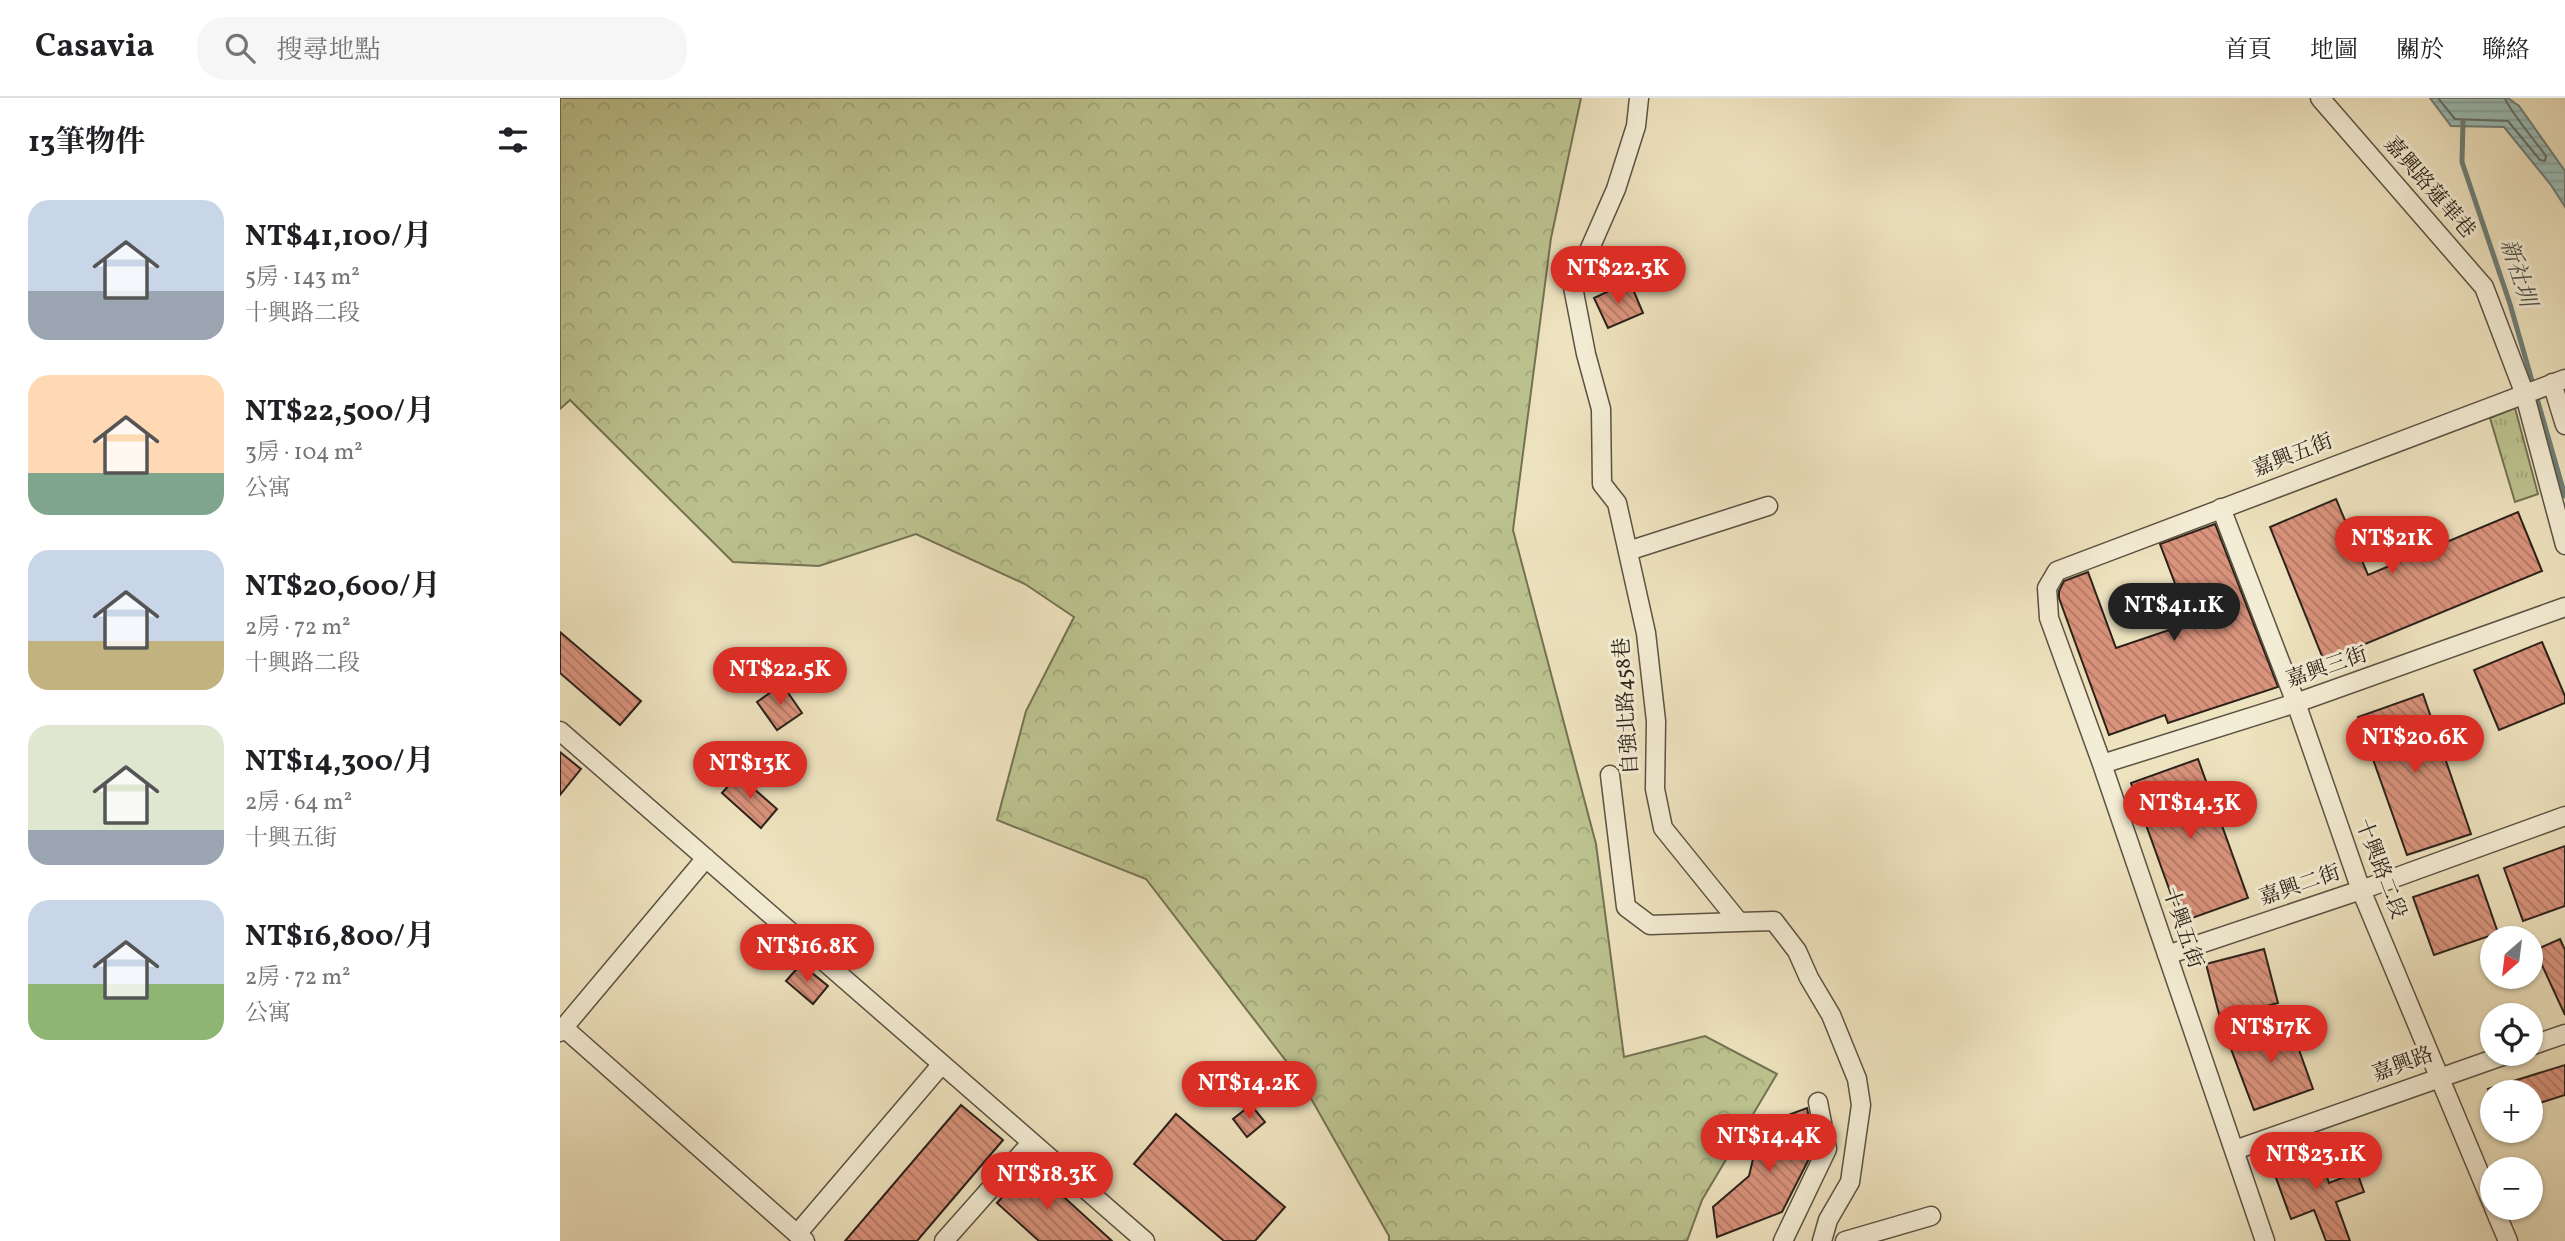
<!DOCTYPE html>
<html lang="zh-TW">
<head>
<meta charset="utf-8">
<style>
  :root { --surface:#fff; --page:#f6f6f6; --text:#202124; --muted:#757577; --line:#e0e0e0; --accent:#d93025 }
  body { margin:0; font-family:Vollkorn,"Noto Serif TC",serif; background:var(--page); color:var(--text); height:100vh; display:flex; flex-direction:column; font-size:26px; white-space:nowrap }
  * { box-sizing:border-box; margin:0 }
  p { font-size:23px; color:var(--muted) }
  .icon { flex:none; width:38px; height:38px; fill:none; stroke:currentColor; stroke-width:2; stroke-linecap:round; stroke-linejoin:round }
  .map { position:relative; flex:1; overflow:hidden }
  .details { display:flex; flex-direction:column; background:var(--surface); width:560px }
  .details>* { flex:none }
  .needle { width:46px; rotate:208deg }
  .tools { position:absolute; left:1920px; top:828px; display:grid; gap:14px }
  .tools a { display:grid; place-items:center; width:63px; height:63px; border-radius:50%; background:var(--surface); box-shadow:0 2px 5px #0004; font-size:35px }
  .price { position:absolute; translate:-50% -60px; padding:0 16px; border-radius:24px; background:var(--accent); color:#fff; font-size:23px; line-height:46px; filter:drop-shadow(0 2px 4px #0008) }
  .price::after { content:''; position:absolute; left:50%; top:42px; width:21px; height:16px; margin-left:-10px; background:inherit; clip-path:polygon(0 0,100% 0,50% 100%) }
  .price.on { background:#222; color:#fff }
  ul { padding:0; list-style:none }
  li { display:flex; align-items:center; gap:21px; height:175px; padding:0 28px }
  li span { display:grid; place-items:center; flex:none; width:196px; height:140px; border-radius:21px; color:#555 }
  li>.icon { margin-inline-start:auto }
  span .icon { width:84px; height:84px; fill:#fffc; stroke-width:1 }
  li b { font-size:30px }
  h2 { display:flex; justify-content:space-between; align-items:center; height:84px; padding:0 28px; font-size:30px }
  header { display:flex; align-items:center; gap:42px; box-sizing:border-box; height:98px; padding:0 35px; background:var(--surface); border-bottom:2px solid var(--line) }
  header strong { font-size:33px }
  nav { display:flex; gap:38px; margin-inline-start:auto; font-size:24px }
  .search { width:490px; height:63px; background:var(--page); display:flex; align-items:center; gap:18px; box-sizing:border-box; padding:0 24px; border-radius:28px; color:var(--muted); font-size:26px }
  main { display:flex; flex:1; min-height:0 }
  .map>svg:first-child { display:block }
  .forest { fill:url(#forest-crowns); stroke:#747254; stroke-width:2 }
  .park { fill:url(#park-tufts); stroke:#747254; stroke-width:2 }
  .water { fill:url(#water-rules); stroke:#6e7f78; stroke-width:2 }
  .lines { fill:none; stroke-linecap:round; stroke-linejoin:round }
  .shore { stroke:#626f68; stroke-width:2 }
  .stream { stroke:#6e7f78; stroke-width:5 }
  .building { fill:url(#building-back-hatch); stroke:#2b211a; stroke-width:2 }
  .minor-casing { stroke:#5c5243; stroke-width:21 }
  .minor { stroke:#f4edd5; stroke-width:18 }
  .labels { text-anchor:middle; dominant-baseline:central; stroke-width:6; stroke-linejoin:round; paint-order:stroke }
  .street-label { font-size:21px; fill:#2b211a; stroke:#f4edd5 }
  .water-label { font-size:23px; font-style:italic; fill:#4c5049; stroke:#f4edd5 }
</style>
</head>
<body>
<header>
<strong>Casavia</strong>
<div class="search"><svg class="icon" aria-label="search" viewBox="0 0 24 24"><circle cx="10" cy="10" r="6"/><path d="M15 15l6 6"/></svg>搜尋地點</div>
<nav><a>首頁</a><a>地圖</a><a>關於</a><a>聯絡</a></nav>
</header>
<main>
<section class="details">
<h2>13筆物件<svg class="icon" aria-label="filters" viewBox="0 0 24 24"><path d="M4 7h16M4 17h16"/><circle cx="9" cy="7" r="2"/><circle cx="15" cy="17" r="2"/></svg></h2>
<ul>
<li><span style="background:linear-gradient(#c9d6e8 65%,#9aa5b1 0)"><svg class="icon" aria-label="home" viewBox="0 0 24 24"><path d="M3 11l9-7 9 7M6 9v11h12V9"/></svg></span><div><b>NT$41,100/月</b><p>5房 · 143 m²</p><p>十興路二段</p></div></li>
<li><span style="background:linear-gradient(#ffd9b3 70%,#7fa58c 0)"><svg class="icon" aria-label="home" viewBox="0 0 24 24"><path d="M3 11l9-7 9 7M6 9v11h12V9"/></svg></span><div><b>NT$22,500/月</b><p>3房 · 104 m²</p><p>公寓</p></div></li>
<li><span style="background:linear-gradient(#c9d6e8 65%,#c2b280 0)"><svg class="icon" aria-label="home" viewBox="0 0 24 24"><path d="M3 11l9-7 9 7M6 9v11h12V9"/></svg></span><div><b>NT$20,600/月</b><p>2房 · 72 m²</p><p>十興路二段</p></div></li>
<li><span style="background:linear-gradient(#dfe7d0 75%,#9aa5b1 0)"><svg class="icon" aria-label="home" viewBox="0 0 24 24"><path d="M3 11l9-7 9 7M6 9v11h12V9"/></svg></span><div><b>NT$14,300/月</b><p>2房 · 64 m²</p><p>十興五街</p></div></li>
<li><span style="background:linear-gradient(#c9d6e8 60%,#8fb573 0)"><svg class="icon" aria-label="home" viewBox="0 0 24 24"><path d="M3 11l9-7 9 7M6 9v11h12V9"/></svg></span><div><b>NT$16,800/月</b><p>2房 · 72 m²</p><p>公寓</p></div></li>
</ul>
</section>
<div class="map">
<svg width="2005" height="1143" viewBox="0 0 2005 1143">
  <defs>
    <pattern id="forest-crowns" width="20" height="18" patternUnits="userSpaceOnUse" patternTransform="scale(1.75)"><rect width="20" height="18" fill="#bcc38f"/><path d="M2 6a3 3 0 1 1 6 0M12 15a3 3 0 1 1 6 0" fill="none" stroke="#a2a77b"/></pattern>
    <pattern id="park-tufts" width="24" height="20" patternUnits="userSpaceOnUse" patternTransform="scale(1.75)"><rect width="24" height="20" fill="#bcc38f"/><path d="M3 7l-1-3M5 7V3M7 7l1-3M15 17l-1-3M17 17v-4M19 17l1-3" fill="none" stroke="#a2a77b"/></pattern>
    <pattern id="water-rules" width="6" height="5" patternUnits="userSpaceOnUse" patternTransform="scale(1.75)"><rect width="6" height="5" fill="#9abdb7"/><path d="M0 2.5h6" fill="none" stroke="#85a29d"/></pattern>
    <pattern id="building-back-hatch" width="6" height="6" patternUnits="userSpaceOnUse" patternTransform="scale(1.75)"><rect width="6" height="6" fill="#da937c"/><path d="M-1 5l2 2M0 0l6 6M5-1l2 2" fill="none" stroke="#b17865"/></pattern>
  </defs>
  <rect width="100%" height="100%" fill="#eee3bf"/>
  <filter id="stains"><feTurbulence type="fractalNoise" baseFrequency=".00286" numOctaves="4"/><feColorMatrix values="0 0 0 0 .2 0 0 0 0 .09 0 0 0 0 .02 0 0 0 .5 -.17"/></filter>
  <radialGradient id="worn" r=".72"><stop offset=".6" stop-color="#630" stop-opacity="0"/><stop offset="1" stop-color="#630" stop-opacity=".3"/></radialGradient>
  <!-- forest -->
  <path class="forest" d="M0 0H1021L991 140 953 432 1036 746 1064 959 1145 938 1217 976 1142 1102 1127 1143H829V1138L740 981 586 781 437 722 466 613 514 519 465 486 356 436 259 468 173 464 10 302 0 311Z"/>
  <!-- park -->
  <path class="park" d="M1955 310 1978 396 1955 404 1930 320Z"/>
  <!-- water -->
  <path class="water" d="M1870 0H1948L1959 8 2005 73V109L1991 87 1944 29 1891 28Z"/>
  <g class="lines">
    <!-- shore -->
    <path class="shore" d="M1878 0 1895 21 1948 23 1980 62 1985 63 1986 58C1978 47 1946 8 1945 0"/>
    <!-- stream -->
    <path class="stream" d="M1903 23 1902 64 1950 206 2005 398"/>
  </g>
  <!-- building -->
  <path class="building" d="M1072 189 1083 215 1048 230 1034 200 1053 191 1055 196Z
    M1776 401 1808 477 1958 414 1982 473 1764 563 1710 429Z
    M1655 426 1718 589 1608 625 1605 617 1549 637 1499 500V493L1504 483 1528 474 1556 550 1630 525 1600 446Z
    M0 534 81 603 60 627 0 575Z
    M1982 544 2005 598V605L1939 632 1914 572Z
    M222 586 242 615 217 632 197 604Z
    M1863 596 1911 736 1847 757 1798 619Z
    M0 654 21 671 0 697Z
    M1638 661 1688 800 1621 824 1571 685Z
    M178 677 217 711 201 730 162 695Z
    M2005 748V808L1963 823 1944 770Z
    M1918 777 1938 835 1874 857 1853 799Z
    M2000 841 2005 852V917L1975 852Z
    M1704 851 1718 905 1660 920 1646 866Z
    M241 866 268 888 253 906 226 883Z
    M1728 921 1753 991 1694 1012 1668 943Z
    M2005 967V997L1970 1008V994H1929L1928 991Z
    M401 1007 443 1042 357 1143H285Z
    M691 1007 705 1024 687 1039 673 1021Z
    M1247 1010 1255 1049 1222 1114 1157 1139 1153 1109 1189 1078 1201 1027Z
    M616 1016 725 1109 695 1143H664L574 1066Z
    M1757 1050 1769 1085 1797 1074 1804 1094 1776 1104 1790 1143H1766L1754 1112 1731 1121 1711 1066Z
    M470 1068 552 1143H479L437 1105Z"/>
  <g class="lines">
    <defs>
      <path id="minor" d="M1079 0 1076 28 1056 91 1013 189 1026 256 1041 311 1042 386 1057 405 1086 535 1096 623 1095 691 1103 730 1179 824 1214 823 1237 853 1249 880 1271 917 1297 981 1301 1007 1290 1084 1268 1122 1262 1143
        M1760 0 1924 189 1964 294 2005 447
        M1992 285 2005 327
        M1661 410 1736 605 1801 792 1932 1105
        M1068 453 1208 408
        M0 633 585 1143
        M1542 666 1736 605 2005 509
        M1050 677 1066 809 1090 827 1179 824
        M1607 857 1801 792 2005 718
        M3 929 245 1143
        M0 934 146 760
        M1970 948 2005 936
        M1675 1052 1948 956
        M1934 1110 1948 1143
        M237 1136 382 966
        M384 1143 471 1045
        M1223 1143 1267 1051 1258 1004
        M1285 1143 1371 1118
        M1705 1143 1542 666 1489 520 1487 490 1497 473 2005 281"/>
    </defs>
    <!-- minor casing -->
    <use href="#minor" class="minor-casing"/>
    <!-- minor -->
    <use href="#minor" class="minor"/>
  </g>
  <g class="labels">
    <!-- street labels -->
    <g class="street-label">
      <text transform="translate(1869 90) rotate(49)">嘉興路蓮華巷</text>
      <text transform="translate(1733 358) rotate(-21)">嘉興五街</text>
      <text transform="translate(1767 570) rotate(-19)">嘉興三街</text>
      <text transform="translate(1067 608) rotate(-94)">自強北路458巷</text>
      <text transform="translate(1820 771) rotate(69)">十興路二段</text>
      <text transform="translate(1740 788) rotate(-19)">嘉興二街</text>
      <text transform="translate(1622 830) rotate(71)">十興五街</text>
      <text transform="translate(1843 967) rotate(-20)">嘉興路</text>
    </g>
    <!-- water labels -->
    <g class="water-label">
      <text transform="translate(1957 175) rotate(72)">新社圳</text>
    </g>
  </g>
  <rect width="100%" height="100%" filter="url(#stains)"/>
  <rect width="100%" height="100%" fill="url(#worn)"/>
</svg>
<div class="tools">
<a><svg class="needle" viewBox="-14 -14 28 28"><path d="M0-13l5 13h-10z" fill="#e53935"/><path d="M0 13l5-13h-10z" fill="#757577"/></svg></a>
<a><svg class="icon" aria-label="locate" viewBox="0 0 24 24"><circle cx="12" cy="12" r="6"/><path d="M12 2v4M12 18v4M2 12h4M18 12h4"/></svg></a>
<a>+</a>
<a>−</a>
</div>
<b class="price" style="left:1058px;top:208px">NT$22.3K</b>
<b class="price" style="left:1832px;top:478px">NT$21K</b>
<b class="price on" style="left:1614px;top:545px">NT$41.1K</b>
<b class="price" style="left:220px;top:609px">NT$22.5K</b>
<b class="price" style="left:1855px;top:677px">NT$20.6K</b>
<b class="price" style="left:190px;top:703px">NT$13K</b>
<b class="price" style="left:1630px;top:743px">NT$14.3K</b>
<b class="price" style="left:247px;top:886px">NT$16.8K</b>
<b class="price" style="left:1711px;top:967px">NT$17K</b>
<b class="price" style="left:689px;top:1023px">NT$14.2K</b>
<b class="price" style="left:1209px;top:1076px">NT$14.4K</b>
<b class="price" style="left:1756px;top:1094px">NT$23.1K</b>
<b class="price" style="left:487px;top:1114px">NT$18.3K</b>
</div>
</main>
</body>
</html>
